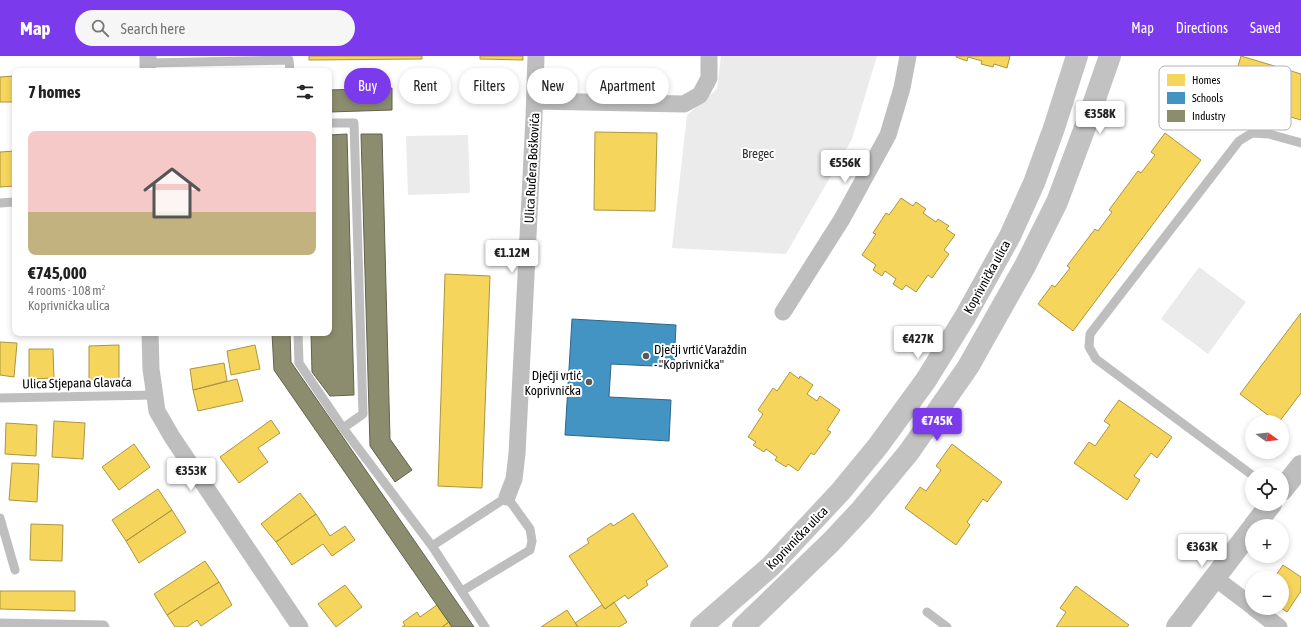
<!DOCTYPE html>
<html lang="en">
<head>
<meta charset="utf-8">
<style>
  :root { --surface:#fff; --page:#f6f6f6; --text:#222; --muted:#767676; --line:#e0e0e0; --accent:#7c3aed }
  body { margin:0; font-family:"Asap Condensed",sans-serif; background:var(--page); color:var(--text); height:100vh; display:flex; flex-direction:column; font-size:15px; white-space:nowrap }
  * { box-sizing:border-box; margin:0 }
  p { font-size:13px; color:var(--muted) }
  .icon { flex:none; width:22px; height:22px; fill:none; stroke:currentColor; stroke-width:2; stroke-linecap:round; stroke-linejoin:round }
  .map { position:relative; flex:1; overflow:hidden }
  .panel { position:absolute; left:12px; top:12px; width:320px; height:268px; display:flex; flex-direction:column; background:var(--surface); border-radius:8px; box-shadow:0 2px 6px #0003 }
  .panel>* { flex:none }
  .hud { position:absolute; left:344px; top:12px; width:380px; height:36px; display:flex; gap:8px }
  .needle { width:26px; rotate:104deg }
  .fabs { position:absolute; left:1245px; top:359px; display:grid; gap:8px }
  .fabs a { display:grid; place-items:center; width:44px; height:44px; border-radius:50%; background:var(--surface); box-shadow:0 2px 6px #0003; font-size:20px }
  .price { position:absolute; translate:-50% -34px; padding:0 9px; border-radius:4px; background:#fff; color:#222; font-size:13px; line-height:26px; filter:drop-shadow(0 1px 2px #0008) }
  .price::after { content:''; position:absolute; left:50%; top:24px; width:12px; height:9px; margin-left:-6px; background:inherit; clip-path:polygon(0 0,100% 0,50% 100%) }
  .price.selected { background:var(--accent); color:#fff }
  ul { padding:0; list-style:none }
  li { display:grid; align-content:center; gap:8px; height:212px; padding:0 16px }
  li+li { border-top:1px solid var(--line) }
  li span { display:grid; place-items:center; height:124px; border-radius:8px; color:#555 }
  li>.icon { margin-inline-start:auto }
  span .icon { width:72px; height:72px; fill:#fffc; stroke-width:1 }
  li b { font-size:17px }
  h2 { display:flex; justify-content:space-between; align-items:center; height:48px; padding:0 16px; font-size:17px }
  .pill { padding:0 14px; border-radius:18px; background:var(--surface); box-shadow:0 2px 6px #0003; font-size:14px; line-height:36px }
  .pill.selected { background:var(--accent); color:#fff }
  header { display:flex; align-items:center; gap:24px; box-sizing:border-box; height:56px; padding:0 20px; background:var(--accent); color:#fff }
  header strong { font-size:19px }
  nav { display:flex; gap:22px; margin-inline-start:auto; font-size:14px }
  .search { width:280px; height:36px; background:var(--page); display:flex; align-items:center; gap:10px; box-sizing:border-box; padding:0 14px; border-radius:22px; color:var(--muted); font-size:15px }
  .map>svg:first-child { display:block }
  .green { fill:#ebebeb }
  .homes { fill:#f6d55c; stroke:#ac9540 }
  .schools { fill:#4393c3; stroke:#2f6788 }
  .industry { fill:#8c8c6e; stroke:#62624d }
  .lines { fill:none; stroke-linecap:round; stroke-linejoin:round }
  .service { stroke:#bebebe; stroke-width:9 }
  .minor { stroke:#bebebe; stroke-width:17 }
  .tertiary { stroke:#bebebe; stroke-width:22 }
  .secondary { stroke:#c2c2c2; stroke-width:22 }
  .poi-dot { fill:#595959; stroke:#fff; stroke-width:1.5 }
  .labels { text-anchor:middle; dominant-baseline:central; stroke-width:4; stroke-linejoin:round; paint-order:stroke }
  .park-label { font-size:13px; fill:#313131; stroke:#fff }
  .street-label { font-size:13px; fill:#000; stroke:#fff }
  .poi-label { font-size:13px; fill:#000; stroke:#fff; text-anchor:start }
  .key { fill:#fff; stroke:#b2b2b2; stroke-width:1 }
  .key-label { font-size:11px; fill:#000 }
</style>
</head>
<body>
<header>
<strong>Map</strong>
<div class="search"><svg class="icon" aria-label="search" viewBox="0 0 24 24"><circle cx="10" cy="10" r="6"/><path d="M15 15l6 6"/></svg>Search here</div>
<nav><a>Map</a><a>Directions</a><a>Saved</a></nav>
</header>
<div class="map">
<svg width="1301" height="571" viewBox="0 0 1301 571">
  <rect width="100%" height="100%" fill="#fff"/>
  <!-- green -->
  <path class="green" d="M721 0H877L852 83 786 198 672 192 687 59 717 33Z
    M468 79 470 137 408 139 406 80Z
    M1199 211 1246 246 1208 298 1161 263Z"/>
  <!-- homes -->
  <path class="homes" d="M309 0H422V3L309 4Z
    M480 0H523V4L480 3Z
    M956 0H1010L1007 12 994 8 993 11 981 8 982 5 968 1 967 5 956 1Z
    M1241 0 1301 18V64L1228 43Z
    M15 20V46H0V21Z
    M595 76 657 77 655 155 594 154Z
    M1165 77 1201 104 1073 275 1038 248 1052 229 1055 231 1070 212 1067 210 1095 173 1098 175 1112 156 1109 154 1138 115 1141 117 1155 99 1151 96Z
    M15 95V130L0 131V96Z
    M901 142 913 150 916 146 926 153 923 157 936 166 938 163 949 170 946 173 955 179 944 194 949 198 932 222 928 219 916 236 906 229 902 234 893 228 896 223 885 215 882 220 873 214 876 209 862 199 876 178 873 177 886 157 889 159Z
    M445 218 490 220 482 432 438 430Z
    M1301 257V337L1279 366H1277L1240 338Z
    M0 286 17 287 14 321 0 319Z
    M119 289V323L89 324V290Z
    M255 289 260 313 231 319 227 295Z
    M29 293H53L54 322 29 323Z
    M224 307 227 325 193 334 190 313Z
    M790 316 799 323 800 320 813 329 807 338 817 345 820 340 840 354 827 374 831 376 814 399 811 397 798 415 788 408 786 411 775 404 777 401 766 393 764 396 753 389 756 386 748 381 763 358 758 354 773 332 777 335Z
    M237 323 243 345 198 355 193 334Z
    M1119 344 1172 381 1157 402 1151 397 1134 420 1140 424 1127 444 1074 407 1089 386 1095 390 1110 369 1104 365Z
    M271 364 280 377 258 392 268 406 239 427 220 401Z
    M54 365 85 367 83 403 52 401Z
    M6 367 37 369 36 400 5 398Z
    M134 388 150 411 119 434 102 411Z
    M952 388 1002 426 987 446 983 443 967 466 970 469 956 489 905 452 920 431 926 435 941 414 936 410Z
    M12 407 39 408 37 446 9 444Z
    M158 433 172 454 126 485 112 464Z
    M300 437 316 458 276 486 261 468Z
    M172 454 186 476 139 507 126 485Z
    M633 457 668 510 646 525 648 529 628 543 625 539 605 553 569 500 589 487 587 483 611 467 613 470Z
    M316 458 330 480 345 470 355 484 332 500 323 488 292 509 276 486Z
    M31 468 63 469 62 505 30 504Z
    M205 505 219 526 167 559 154 538Z
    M1283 509 1301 521V535L1287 556 1281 552 1282 522H1274Z
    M219 526 232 549 201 570 197 564 187 571H175L167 559Z
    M345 529 362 551 336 571 318 548Z
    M1076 530 1129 569 1127 571H1056L1066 556 1060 552Z
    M0 535H75V555L0 553Z
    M614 546 627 566 619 571H578L575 567 602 549 605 553Z
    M437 549 449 566 442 571H402L405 569 403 566 417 556 420 561Z
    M567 554 578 571H541Z
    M449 566 452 571H442Z"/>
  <!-- schools -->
  <path class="schools" d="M572 263 676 269 674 311 611 308 609 341 671 344 669 385 565 379Z"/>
  <!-- industry -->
  <path class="industry" d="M392 32V54L329 56V34Z
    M347 78 354 339 330 340 312 316 311 277H329V79Z
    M361 78H382L390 383 412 414 395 426 370 390Z
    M272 277H290L291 306 474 571H452L274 314Z"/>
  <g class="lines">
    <!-- service -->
    <path class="service" d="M148 7 289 4 290 15
      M329 67H354L363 358 343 372
      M0 147 15 146
      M298 277 299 307 343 372 432 490 485 571
      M0 342 155 339
      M1252 419 1096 303 1089 291 1090 278 1239 85 1252 77 1269 78 1301 87
      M0 462 15 514
      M432 490 507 441 530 473 532 485 530 494 462 535
      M927 556 947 571
      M0 567 104 569 105 571"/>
    <!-- minor -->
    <path class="minor" d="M148 0V15
      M535 45 684 48 700 39 709 22V0
      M783 256 842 163 888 79 902 32 908 0
      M150 277 151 313 157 355 172 381 300 571
      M507 441 514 423 517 398 534 61 536 0
      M1215 522 1252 550
      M1254 552 1279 571"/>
    <!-- tertiary -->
    <path class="tertiary" d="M1282 434 1301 410
      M1254 470 1271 448
      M1177 571 1252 473"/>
    <!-- secondary -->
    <path class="secondary" d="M701 571 771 510 841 435 878 390 926 324 965 261 1010 180 1034 127 1054 72 1077 0
      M743 571 831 486 861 454 909 396 968 311 1025 210 1057 146 1087 66 1110 0"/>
  </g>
  <!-- markers -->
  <g class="poi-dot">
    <circle cx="646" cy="300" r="4"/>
    <circle cx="589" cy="326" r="4"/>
  </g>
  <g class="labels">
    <!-- park labels -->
    <g class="park-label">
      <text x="758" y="97">Bregec</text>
    </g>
    <!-- street labels -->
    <g class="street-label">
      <text transform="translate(532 112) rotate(-87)">Ulica Ruđera Boškovića</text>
      <text transform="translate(987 221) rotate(-61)">Koprivnička ulica</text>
      <text transform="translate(77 327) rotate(-1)">Ulica Stjepana Glavaća</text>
      <text transform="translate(797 482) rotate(-46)">Koprivnička ulica</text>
    </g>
    <!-- poi labels -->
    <g class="poi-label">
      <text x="654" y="293">Dječji vrtić Varaždin<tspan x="654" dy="15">- "Koprivnička"</tspan></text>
      <text x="581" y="319" text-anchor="end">Dječji vrtić<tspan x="581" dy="15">Koprivnička</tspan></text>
    </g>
  </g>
  <!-- legend -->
  <rect x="1159" y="10" width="132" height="64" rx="6" class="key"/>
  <rect x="1167" y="18" width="18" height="12" fill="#f6d55c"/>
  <rect x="1167" y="36" width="18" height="12" fill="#4393c3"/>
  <rect x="1167" y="54" width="18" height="12" fill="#8c8c6e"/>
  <g class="key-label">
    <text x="1192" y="28">Homes</text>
    <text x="1192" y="46">Schools</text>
    <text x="1192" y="64">Industry</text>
  </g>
</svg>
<div class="fabs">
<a><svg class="needle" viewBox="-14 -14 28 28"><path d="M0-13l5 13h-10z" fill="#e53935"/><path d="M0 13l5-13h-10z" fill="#767676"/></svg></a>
<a><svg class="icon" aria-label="locate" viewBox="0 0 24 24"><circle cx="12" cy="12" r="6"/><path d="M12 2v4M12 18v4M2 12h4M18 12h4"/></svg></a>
<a>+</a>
<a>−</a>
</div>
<b class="price" style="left:1100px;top:79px">€358K</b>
<b class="price" style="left:845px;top:128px">€556K</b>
<b class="price" style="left:512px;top:218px">€1.12M</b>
<b class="price" style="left:918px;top:304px">€427K</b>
<b class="price selected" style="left:937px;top:386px">€745K</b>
<b class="price" style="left:191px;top:436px">€353K</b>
<b class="price" style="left:1202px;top:512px">€363K</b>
<div class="hud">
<a class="pill selected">Buy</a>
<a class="pill">Rent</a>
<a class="pill">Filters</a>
<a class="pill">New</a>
<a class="pill">Apartment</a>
</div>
<section class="panel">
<h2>7 homes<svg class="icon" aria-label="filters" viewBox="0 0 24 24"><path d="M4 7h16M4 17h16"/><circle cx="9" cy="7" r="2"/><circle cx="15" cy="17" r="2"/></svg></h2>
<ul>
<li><span style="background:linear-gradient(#f6c9c9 65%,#c2b280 0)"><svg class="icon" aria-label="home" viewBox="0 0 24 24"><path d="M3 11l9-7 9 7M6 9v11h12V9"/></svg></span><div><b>€745,000</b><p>4 rooms · 108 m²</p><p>Koprivnička ulica</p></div></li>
</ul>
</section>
</div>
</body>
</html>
